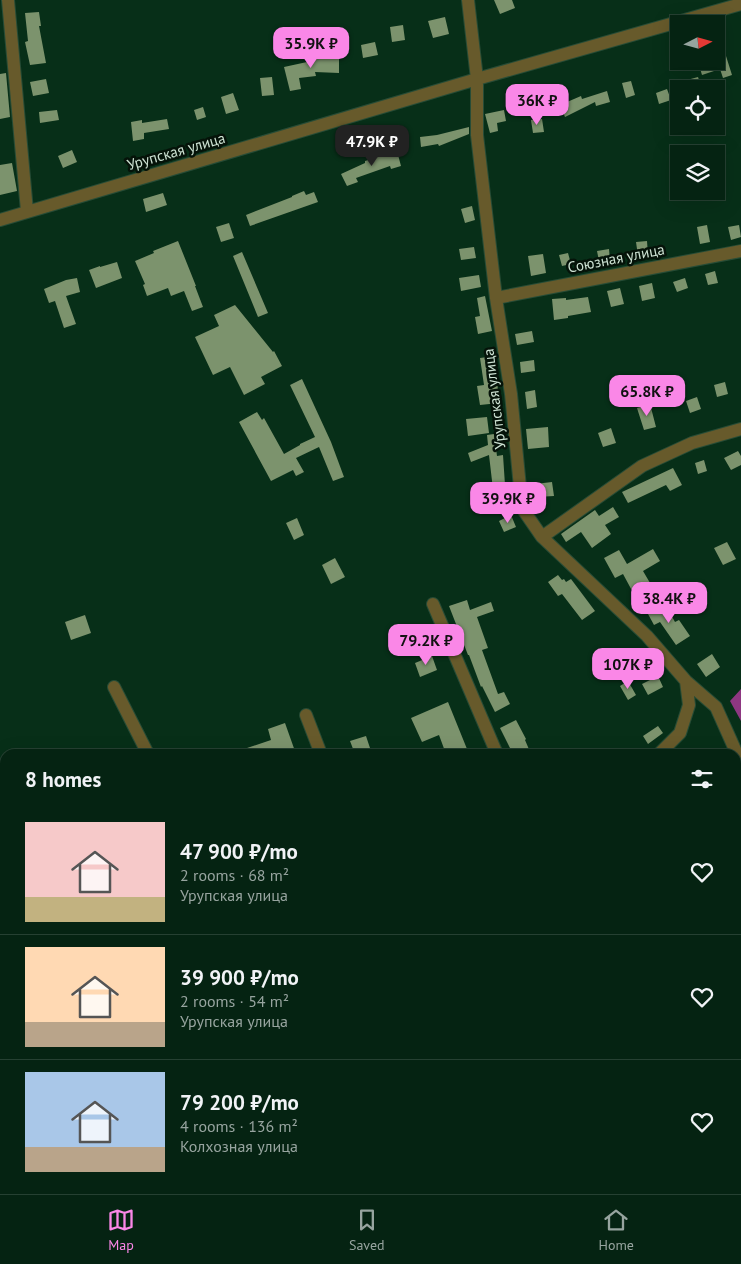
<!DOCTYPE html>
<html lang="en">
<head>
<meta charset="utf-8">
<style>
  :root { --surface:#052312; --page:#132f20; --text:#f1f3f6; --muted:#97a49f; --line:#264032; --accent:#fa87e7 }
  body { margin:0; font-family:"PT Sans",sans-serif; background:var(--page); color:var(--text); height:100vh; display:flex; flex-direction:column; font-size:19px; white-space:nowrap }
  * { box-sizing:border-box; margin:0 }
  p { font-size:16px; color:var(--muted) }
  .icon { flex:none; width:28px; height:28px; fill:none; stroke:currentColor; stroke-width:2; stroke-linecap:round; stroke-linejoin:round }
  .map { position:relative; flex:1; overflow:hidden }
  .panel { position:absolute; left:0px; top:749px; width:741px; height:446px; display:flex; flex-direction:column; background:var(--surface); border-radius:15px 15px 0 0; box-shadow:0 5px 20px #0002,0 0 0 1px var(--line) }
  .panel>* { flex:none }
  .needle { width:32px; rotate:84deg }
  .tools { position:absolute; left:670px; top:15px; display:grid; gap:10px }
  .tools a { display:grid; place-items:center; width:55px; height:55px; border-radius:0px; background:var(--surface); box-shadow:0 5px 20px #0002,0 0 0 1px var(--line); font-size:25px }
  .price { position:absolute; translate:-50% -42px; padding:0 11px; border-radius:10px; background:var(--accent); color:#111; font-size:16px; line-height:32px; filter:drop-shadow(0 1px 2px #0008) }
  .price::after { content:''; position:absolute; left:50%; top:30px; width:15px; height:11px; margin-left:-8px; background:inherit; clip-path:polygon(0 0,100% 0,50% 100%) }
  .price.current { background:#222; color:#fff }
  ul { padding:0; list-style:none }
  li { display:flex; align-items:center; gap:15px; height:125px; padding:0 25px }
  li+li { border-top:1px solid var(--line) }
  li span { display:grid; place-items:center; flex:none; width:140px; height:100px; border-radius:0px; color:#555 }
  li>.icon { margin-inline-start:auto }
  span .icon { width:60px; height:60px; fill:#fffc; stroke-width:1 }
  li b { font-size:21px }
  h2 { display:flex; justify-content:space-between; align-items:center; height:60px; padding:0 25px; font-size:21px }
  .tabs { display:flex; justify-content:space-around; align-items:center; height:70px; border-top:1px solid var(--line); background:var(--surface); font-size:14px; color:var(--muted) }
  .tabs a { display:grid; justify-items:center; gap:2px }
  .tabs .current { color:var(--accent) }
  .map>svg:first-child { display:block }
  .forest { fill:#8d3781 }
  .water { fill:#5464c3 }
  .building { fill:#7c936d }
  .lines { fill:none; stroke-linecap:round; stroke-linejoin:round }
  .minor-casing { stroke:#274c36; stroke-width:14 }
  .path { stroke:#4f705c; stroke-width:2; stroke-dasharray:4 2.5; stroke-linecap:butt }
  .minor { stroke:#675a2b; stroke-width:12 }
  .labels { text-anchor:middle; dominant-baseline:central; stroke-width:5; stroke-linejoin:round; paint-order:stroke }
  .street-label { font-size:15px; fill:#cde2d3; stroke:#051309 }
</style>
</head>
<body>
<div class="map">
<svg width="741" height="1194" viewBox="0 0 741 1194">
  <rect width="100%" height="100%" fill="#072f18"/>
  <!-- forest -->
  <path class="forest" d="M741 689V721L730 701Z
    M741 761V966L736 970V766Z
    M0 768H5V860L0 870Z
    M0 883 5 884V1190H363L361 1194H0Z"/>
  <!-- water -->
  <path class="water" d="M741 1085V1194H604L606 1190H736V1087Z"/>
  <!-- building -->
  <path class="building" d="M494 0H512L515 8 500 14Z
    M39 12 41 26H39L46 63 30 65 25 42 28 41 25 13Z
    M445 17 449 34 433 38 428 21Z
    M403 25 405 40 392 42 390 27Z
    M375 42 378 55 363 58 361 45Z
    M328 53 339 54V73L315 72 316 76 299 78 301 89 290 91 284 67 307 62 306 59 327 57Z
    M726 56 732 75 723 78 720 69 702 75 699 65 710 61H716V59Z
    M6 73 10 117 0 119V74Z
    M272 77 274 95 262 96 260 78Z
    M698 77 702 89H690L687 80Z
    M46 79 49 93 33 96 30 82Z
    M631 81 635 95 626 98 622 83Z
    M667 89 671 100 659 104 656 93Z
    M607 91 610 102 596 106 595 102 565 117 560 105 581 96 582 99Z
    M233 93 239 110 226 114 221 97Z
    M203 107 206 117 197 120 194 110Z
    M57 110 59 120 40 123 39 112Z
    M504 110 506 121 497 123 498 131 490 133 485 114Z
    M167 119 169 129 144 133V139L133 141 131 122 142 120V123Z
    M542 119 544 132 533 133 531 120Z
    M469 127V134L439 146 438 144 421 147 420 137 437 135Z
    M72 150 77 162 63 168 58 156Z
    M397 151 401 166 391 169 390 166 356 178 358 182 347 186 341 174 365 163V161Z
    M12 163 17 191 0 195V165Z
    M304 191 306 195 314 192 318 202 250 226 246 215 292 197V196Z
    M163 193 167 205 146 212 143 199Z
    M472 206 475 220 465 223 461 209Z
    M229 223 234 238 221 242 216 227Z
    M707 225 710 242 700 244 697 227Z
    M739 225 741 237 731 240 728 227Z
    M178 241 196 286H195L203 307 192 311 184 291 171 296 168 288 147 296 143 285 145 284 135 261 154 253 153 251Z
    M647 241 648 255 638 256 636 242Z
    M474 247 476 258 461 260 459 249Z
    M609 249 610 260 599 261 597 251Z
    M242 252 268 313 258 317 233 256Z
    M568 253 571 264 562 266 559 255Z
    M543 254 546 273 531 276 528 256Z
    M117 262 122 278 96 288 89 270 100 266V267Z
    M715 271 718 283 708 285 705 274Z
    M479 275 481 287 461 291 459 278Z
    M77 278 80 292 66 296 76 324 64 328 55 301 49 303 44 289 66 280Z
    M685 278 688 288 677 292 673 282Z
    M652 283 655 298 642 301 639 286Z
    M620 288 624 304 611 307 607 291Z
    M485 296 492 331 478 334 475 317 480 316 477 298Z
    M588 297 591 312 568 316V318L554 320 552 299 566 298V300Z
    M235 305 273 352 274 351 282 366 261 377 265 384 244 395 230 367 213 375 195 337 219 326 214 315Z
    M532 331 534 342 517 345 515 334Z
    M495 356 499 403 480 405 477 386 484 385 480 358Z
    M534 360 535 371 521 373 520 362Z
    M302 379 331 442 344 477 333 481 319 447 296 458 304 472 296 476 293 470 271 481 239 422 257 412 262 420 264 418 284 454 300 445V444L315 437 290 385Z
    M725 382 728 394 717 397 714 385Z
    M535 390 537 407 527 409 525 392Z
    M697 397 701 409 690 413 686 401Z
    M650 404 656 427 644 430 637 408Z
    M487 417 489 433 468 436 466 419Z
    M548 427 549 447 528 449 526 429Z
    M611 428 616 443 603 447 598 433Z
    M494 434 497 456 503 455 505 485 507 484 508 497 494 498 489 455 471 462 468 453 488 445 487 435Z
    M738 451 741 456V465L731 470 724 458Z
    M704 460 707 471 698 474 695 463Z
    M673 468 682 485 670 491 666 485 628 503 622 492Z
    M552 482 554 496 537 497 535 484Z
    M613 507 619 517 605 525 611 534 592 548 581 532 566 542 561 534 595 510 599 516Z
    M511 515 516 527 504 532 499 521Z
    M297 518 304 535 294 540 286 523Z
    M727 542 736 559 723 565 714 548Z
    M653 549 660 561 643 571 653 588 636 598 623 574 615 578 604 558 619 550 627 564Z
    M335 558 345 577 331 584 322 565Z
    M558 575 562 580 564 579 566 582 571 579 595 611 582 620 562 594 558 596 548 582Z
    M467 600 470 610 491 602 494 611 477 617 488 648 482 650 498 694 504 692 510 704 495 712 482 686 481 687 469 655H468L449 606Z
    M665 604 675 622 679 620 690 636 676 645 660 622 654 625 648 614Z
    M85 615 91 633 71 640 65 622Z
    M712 654 720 667 706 677 697 664Z
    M432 656 437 670 420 677 415 663Z
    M658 676 663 687 648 695 642 684Z
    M628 681 636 695 628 700 620 686Z
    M448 702 467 749 455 754H446L439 735 422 742 411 718Z
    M516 720 526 739 525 740 531 754H513L500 728Z
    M285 723 296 754H267L266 751 257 754H235V752L271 740 268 729Z
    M658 726 663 733 648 744 643 736Z
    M366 736 372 754H355L350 741Z"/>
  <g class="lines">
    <defs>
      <path id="minor" d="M8 0 27 211
        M468 0 477 79V135L496 298 511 394 522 508 542 537 647 636 686 681 716 707 741 763
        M0 220 477 79 741 4
        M496 298 741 251
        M542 537 642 466 692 443 741 429
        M433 604 497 754
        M114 687 148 754
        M306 715 321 754
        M659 754 680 733 689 705 686 681
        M736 869 741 865
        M736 972 741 968
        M384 1194 389 1190"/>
    </defs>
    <!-- minor casing -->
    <use href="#minor" class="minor-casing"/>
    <!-- path -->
    <path class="path" d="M621 1190 622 1194"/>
    <!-- minor -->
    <use href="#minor" class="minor"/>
  </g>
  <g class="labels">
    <!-- street labels -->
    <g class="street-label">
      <text transform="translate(176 151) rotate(-16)">Урупская улица</text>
      <text transform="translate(616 258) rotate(-11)">Союзная улица</text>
      <text transform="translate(494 399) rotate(-97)">Урупская улица</text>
    </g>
  </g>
</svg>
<div class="tools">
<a><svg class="needle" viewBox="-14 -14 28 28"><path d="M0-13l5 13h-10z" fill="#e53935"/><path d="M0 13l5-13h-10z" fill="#97a49f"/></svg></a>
<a><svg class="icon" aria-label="locate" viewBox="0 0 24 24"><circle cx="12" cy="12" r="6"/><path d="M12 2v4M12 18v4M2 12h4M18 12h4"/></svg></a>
<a><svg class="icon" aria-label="layers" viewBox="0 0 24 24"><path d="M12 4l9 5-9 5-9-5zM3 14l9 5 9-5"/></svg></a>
</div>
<b class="price" style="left:311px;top:69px">35.9K ₽</b>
<b class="price" style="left:537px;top:126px">36K ₽</b>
<b class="price current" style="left:372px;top:167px">47.9K ₽</b>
<b class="price" style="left:647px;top:417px">65.8K ₽</b>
<b class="price" style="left:508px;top:524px">39.9K ₽</b>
<b class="price" style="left:669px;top:624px">38.4K ₽</b>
<b class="price" style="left:426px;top:666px">79.2K ₽</b>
<b class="price" style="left:628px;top:690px">107K ₽</b>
<section class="panel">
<h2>8 homes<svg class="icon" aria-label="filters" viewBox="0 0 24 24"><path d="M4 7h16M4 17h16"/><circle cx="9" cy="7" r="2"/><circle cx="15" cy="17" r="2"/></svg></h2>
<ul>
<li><span style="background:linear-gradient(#f6c9c9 75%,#c2b280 0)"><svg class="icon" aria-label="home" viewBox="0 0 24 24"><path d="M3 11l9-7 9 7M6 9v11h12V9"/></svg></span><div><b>47 900 ₽/mo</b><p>2 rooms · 68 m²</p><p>Урупская улица</p></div><svg class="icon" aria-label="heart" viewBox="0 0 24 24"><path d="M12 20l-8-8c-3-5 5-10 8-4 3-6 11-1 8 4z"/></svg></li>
<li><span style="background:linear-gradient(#ffd9b3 75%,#b9a48a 0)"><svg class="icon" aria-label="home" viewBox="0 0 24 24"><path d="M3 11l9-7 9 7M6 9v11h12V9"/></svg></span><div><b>39 900 ₽/mo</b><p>2 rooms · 54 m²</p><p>Урупская улица</p></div><svg class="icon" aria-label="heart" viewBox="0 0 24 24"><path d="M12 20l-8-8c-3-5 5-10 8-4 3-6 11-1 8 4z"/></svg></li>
<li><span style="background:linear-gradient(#a9c7e8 75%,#b9a48a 0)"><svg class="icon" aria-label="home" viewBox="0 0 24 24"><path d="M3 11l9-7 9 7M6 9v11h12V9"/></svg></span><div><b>79 200 ₽/mo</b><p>4 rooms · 136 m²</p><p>Колхозная улица</p></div><svg class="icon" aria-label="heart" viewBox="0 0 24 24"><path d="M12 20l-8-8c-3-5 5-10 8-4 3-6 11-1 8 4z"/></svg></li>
</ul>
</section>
</div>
<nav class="tabs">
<a class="current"><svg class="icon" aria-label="map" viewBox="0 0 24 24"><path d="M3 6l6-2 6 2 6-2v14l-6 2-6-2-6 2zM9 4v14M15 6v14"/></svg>Map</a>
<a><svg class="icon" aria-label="saved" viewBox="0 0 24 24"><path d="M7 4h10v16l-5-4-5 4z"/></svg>Saved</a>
<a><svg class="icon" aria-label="home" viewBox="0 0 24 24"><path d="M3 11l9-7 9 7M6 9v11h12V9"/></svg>Home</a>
</nav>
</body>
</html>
